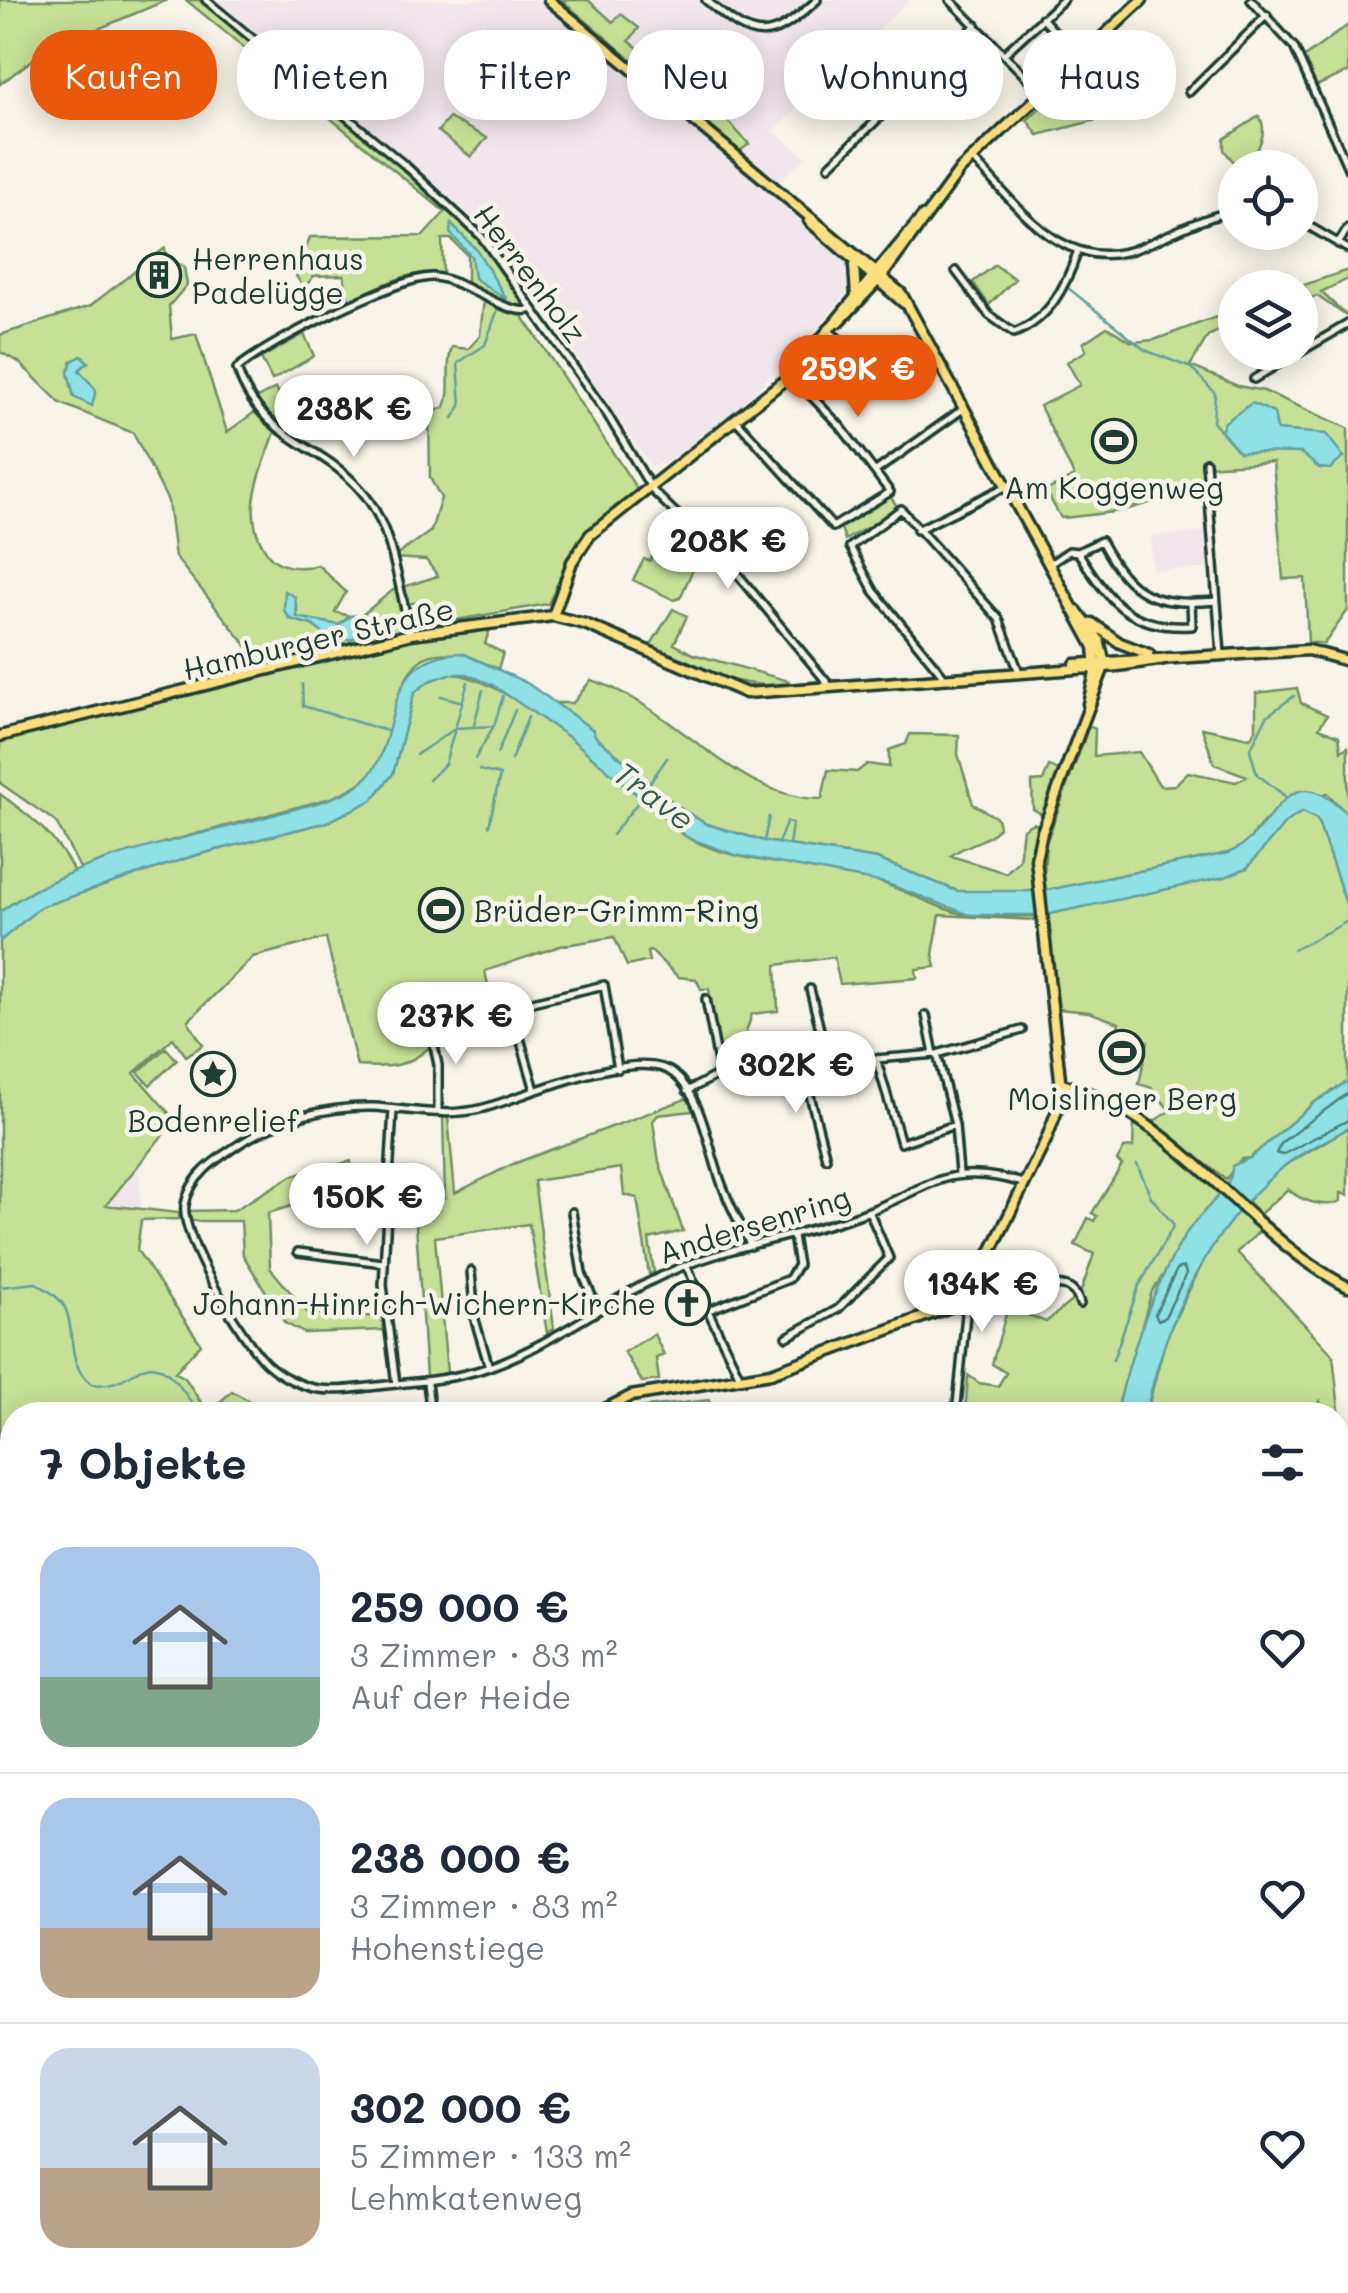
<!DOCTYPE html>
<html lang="de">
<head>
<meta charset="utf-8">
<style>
  :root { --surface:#fff; --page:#f2f2f3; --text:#1f2937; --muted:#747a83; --line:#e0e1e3; --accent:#ea580c }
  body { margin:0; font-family:Mali,sans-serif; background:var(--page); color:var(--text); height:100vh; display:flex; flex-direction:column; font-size:38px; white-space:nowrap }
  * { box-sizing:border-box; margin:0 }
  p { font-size:32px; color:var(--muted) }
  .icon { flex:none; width:55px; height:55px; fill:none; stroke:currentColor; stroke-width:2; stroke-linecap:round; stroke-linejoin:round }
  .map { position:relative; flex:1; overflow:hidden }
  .panel { position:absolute; left:0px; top:1402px; width:1350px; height:892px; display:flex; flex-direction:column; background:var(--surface); border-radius:40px 40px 0 0; box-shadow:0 5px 25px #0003 }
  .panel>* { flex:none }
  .guide { position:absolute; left:30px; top:30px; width:1290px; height:90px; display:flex; gap:20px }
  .controls { position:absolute; left:1218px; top:150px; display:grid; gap:20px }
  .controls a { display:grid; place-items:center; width:100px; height:100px; border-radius:50%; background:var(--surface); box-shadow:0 5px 25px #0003; font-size:50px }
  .price { position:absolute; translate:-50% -85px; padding:0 22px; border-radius:35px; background:#fff; color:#222; font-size:32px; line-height:65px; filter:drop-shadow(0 2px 5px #0008) }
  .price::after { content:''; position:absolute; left:50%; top:60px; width:30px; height:22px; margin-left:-15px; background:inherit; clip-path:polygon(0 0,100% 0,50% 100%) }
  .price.selected { background:var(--accent); color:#fff }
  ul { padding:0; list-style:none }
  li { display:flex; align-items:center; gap:30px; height:250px; padding:0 40px }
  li+li { border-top:2px solid var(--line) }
  li span { display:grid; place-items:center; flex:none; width:280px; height:200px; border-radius:30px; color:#555 }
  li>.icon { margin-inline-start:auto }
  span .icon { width:120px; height:120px; fill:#fffc; stroke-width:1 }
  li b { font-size:42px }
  h2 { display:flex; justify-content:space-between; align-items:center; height:120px; padding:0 40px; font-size:42px }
  .chip { padding:0 35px; border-radius:40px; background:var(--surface); box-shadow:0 5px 25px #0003; font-size:35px; line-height:90px }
  .chip.selected { background:var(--accent); color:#fff }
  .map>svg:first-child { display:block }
  .built { fill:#f0e6ec }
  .green { fill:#c6e096; stroke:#728e65; stroke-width:2.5; fill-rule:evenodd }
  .water { fill:#8fe1e6; stroke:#629f9f; stroke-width:2.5 }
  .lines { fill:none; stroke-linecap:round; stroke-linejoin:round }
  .shore { stroke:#4c7f7b; stroke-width:2.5 }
  .stream { stroke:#629f9f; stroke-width:2.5 }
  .minor-casing { stroke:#1f3d34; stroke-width:12 }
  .major-casing { stroke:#1f3d34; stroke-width:15 }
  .highway-casing { stroke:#1f3d34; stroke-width:18 }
  .minor { stroke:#f7f3e8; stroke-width:5 }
  .major { stroke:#fce080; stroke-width:8 }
  .highway { stroke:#fce080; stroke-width:10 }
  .rail-casing { stroke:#1f3d34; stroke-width:6 }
  .rail { stroke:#f7f3e8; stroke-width:2.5; stroke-dasharray:8; stroke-linecap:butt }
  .labels { text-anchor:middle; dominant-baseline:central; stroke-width:9; stroke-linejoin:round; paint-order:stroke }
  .poi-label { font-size:30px; fill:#1f3d34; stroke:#f7f3e8 }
  .street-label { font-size:30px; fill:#1f3d34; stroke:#f7f3e8 }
  .water-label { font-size:32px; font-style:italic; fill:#355e58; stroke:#f7f3e8 }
</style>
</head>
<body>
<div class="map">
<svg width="1348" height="2293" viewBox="0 0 1348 2293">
  <rect width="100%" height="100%" fill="#f7f3e8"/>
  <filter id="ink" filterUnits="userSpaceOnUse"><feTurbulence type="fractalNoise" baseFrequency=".01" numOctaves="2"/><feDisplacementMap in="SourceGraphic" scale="20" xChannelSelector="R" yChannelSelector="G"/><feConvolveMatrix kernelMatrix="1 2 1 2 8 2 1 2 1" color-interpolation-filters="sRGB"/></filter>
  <g filter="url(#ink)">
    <!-- built -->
    <path class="built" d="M215 0H542L766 188 849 267 850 288 822 323 739 407 664 463 651 466 553 320 483 226Z
      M588 0H909L774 131 806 157 778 182 740 151 738 131 629 41 638 29 613 22Z
      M1207 532 1210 569 1152 570 1151 536Z
      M139 1161 141 1209 105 1205 134 1167Z
      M1348 1803V2047L1338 2034V1837Z"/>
    <!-- green -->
    <path class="green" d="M0 0H167L43 52 0 84Z
      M186 0H199L454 211 496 258 527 307 520 312 637 489 579 539 548 604 433 624 426 601 405 604 411 629 260 662 175 557 168 501 133 433 60 403 19 362 0 352V335L90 306 165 248 166 258 184 267 187 285 169 306 172 339 196 334 227 432 255 412 248 403 276 388 301 429 295 437 276 429C262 472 238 513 268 554 279 569 302 569 318 565L346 592 335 612 350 616 339 625 297 618V604L290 619 312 625 327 636 372 628 362 615 393 590 438 576 426 560 393 558 431 531 441 498 430 478 429 413 445 407C453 387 444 369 452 347L468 349 480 336 484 299 467 291V255L451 239H442L443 275C412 267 377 288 349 301L344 275 314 276 304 288 296 276 310 237 423 236 445 212ZM82 356 88 362 79 370 90 384 92 405 74 397 68 372 72 361Z
      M561 0H588L613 22 621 14 639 28 629 41 715 108 749 144 740 151Z
      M1348 25V72L1316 86 1303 58Z
      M1059 90 1105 110 1104 118 1038 135 1027 120Z
      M1259 116C1269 132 1258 152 1246 164L1236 165 1224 150V139Z
      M449 118 487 138 471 157 438 131Z
      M995 265 1015 279 989 305 973 282Z
      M1348 270V279L1321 292 1348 317 1317 296 1300 301 1298 287Z
      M1235 310V323L1208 336 1190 366 1238 386 1264 391 1348 428V610L1324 644 1308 642 1305 578 1283 579 1273 462 1202 466 1204 493 1193 485C1143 510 1115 513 1061 518L1046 491 1074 476 1040 406 1080 385 1067 362 1086 351 1083 343 1107 327 1132 342 1154 340Z
      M304 334 314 356 272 380 261 358Z
      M889 495 899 509 845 540 841 528Z
      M656 549 694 567 680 598 674 600 633 580 644 559 650 561Z
      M673 609 687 616 674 644 693 654 789 681 788 685C735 689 697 669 650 646Z
      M491 625 485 644 503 653 498 669C379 612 411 725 371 773 360 786 346 791 331 798L163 843 82 872 56 822 0 783V738L429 632Z
      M449 674C496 672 608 765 645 798 661 812 671 829 690 839 740 865 799 862 852 874 888 881 918 900 952 911 977 920 1008 916 1035 916V920L940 915 933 954 936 967 916 969 917 978 840 984 834 957 776 965 778 1011 752 1014 735 1066 729 1067 720 1054 709 989H701L696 979 678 977 651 951 647 952 649 961 627 966 614 937 560 946 485 971 492 1003 426 1020 431 1046C407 1068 389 1068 357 1066L326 938 253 957 188 1021 203 1045 186 1056 173 1038 134 1073 175 1120 106 1205 179 1213V1219L141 1220 137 1250 201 1344 175 1372 185 1378 208 1413 232 1391 274 1415H12V1468L0 1464V941L40 907 193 856 327 822 372 800 393 774 414 693 429 681Z
      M591 680C674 704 733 799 822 799L828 770 857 772 867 764 889 767V750L906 744 910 734 959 735 958 754 973 804 997 818 999 827C988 843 965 843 951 856L1006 873 1019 860 1023 829 1033 823 1041 826 1032 859 1033 892 957 891 877 859 764 841 706 824 677 806 596 737 592 729 555 703H573Z
      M1297 688 1301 703 1327 715 1319 728 1339 736 1341 751 1348 747V825L1347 814 1327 793 1264 821 1245 846 1228 853 1043 891 1046 843 1089 726 1095 729 1094 756 1139 752 1160 786 1175 785 1188 772 1236 782 1247 776 1214 764 1202 728 1250 738 1256 730V693Z
      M1049 766 1060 771 1045 816 1033 809 1032 782 1043 781Z
      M0 794C33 818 57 837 75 874L36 889 0 912Z
      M1302 812 1317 819 1348 909V1081L1315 1102 1250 1158 1241 1159 1226 1179 1151 1123 1170 1111 1152 1088 1139 1084 1148 1042 1116 1034 1119 1023 1089 1012 1058 1009 1045 915 1247 868 1286 822Z
      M1107 1036 1144 1045 1138 1068 1101 1058Z
      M166 1048 177 1060 150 1085 138 1072Z
      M688 1098 693 1111 658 1115 653 1121 659 1162 683 1231 649 1239 654 1272 649 1274 637 1198 624 1195 621 1168 534 1181 554 1328 547 1333 529 1224 435 1237 447 1373 426 1377 415 1210 323 1197 268 1213 270 1268 308 1313 382 1317 384 1330 304 1333 285 1323 243 1255 241 1221H189V1211L234 1210 292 1176 351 1161 352 1190 445 1198 443 1117H448L455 1193 513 1164Z
      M1134 1122 1168 1145 1220 1194 1152 1291 1116 1415H965L968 1375 979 1383 998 1386 1006 1373 992 1364 1008 1307 1046 1322 1080 1294 1094 1254 1075 1245 1088 1218 1094 1221 1097 1216 1092 1213 1122 1165 1117 1161 1124 1148 1133 1147Z
      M1348 1128V1195L1341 1193V1201C1326 1209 1300 1201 1288 1189L1260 1214 1246 1200 1284 1166Z
      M1237 1210 1262 1229 1237 1252 1333 1355 1348 1491V1604L1338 1606V1415H1321L1320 1401 1306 1415H1146L1166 1337 1210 1248Z
      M953 1269 972 1277 956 1297 935 1304 928 1275Z
      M654 1334 664 1355 656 1358 659 1380 642 1382 624 1352Z
      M709 1400 712 1415H621L618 1410Z
      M0 2139 12 2142V2282L937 2283 931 2293H0Z
      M1348 2164V2293H1296L1292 2283 1338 2282V2171Z
      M986 2282H1170L1193 2293H980Z"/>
    <!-- water -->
    <path class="water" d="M451 224 477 250 507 300 474 278 471 256 450 233Z
      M82 356 88 362 79 370 96 390 92 406 74 397 68 372 72 361Z
      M1252 403 1274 413 1277 430 1326 434 1344 457 1330 469 1319 468 1301 453 1239 452 1221 431 1225 422Z
      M285 591 295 597 297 617 339 625 350 616 362 615 373 628 352 639 326 640 327 636 312 625 290 619 284 610Z
      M462 653 527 683 592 729 596 737 677 806 706 824 764 841 877 859 957 891H1043L1228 853C1277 834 1284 749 1347 814L1348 909 1317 819 1302 812 1286 822 1247 868 1225 877 1045 915H970L885 883 735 855 688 838 570 738 491 684 467 674H450L429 681 414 693 393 774 372 800 327 822 193 856 40 907 0 941V912C75 855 191 839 280 813 304 806 331 801 352 789 413 755 366 656 462 653Z
      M1348 1081V1128C1327 1141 1300 1152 1282 1168 1208 1230 1164 1321 1146 1415H1116C1132 1349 1151 1290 1187 1232 1201 1210 1234 1188 1232 1166L1250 1158 1315 1102Z"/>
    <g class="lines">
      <!-- shore -->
      <path class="shore" d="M1348 1093 1282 1142 1276 1153 1282 1155 1348 1120
        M1184 1267 1186 1274 1165 1317 1158 1320 1155 1314 1177 1269Z"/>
      <!-- stream -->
      <path class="stream" d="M1067 287 1145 350 1191 368 1215 393 1213 422 1221 431
        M453 418 461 406 458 363 485 345 499 306
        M302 684 303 706 387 731
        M441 696 463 702
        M474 725 483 690
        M497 754 515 710
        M416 755 456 728 494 726 503 696
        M475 759 493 727
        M511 760 528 717
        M479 770 500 775 489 826
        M429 780 445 764 468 682
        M651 781 667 758
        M1286 797 1257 774 1250 750 1267 716 1294 696
        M612 835 643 796
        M764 841 769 817
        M778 843 787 821 792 824 789 845
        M1293 950 1348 921
        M0 1287 36 1283C47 1290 61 1297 66 1310 76 1336 66 1363 91 1384 145 1392 143 1322 199 1415
        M1113 1360 1139 1286 1174 1225 1151 1197 1137 1164
        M569 2282 572 2293"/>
      <defs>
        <path id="minor" d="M206 0 407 167 481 236 607 414 653 491 735 571 830 686
          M706 0C755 43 769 44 817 0
          M950 0 1042 93
          M1251 0 1294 47 1348 168
          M1042 18 1072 51
          M1004 54 1063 0
          M1189 92 1267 15
          M972 158C1019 207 1065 278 1141 247 1172 234 1203 217 1235 211
          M829 166 976 25
          M1300 221 1348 249
          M1338 244 1348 228
          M956 271 989 315 1014 333C1049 320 1066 286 1077 253
          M830 332 865 359 883 388
          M1300 352 1348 324
          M1254 379 1298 352
          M735 419 833 527 890 492 841 427 791 375
          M1206 462 1221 654
          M876 471 963 409
          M917 530 1007 486
          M1078 552 1101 541C1131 597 1153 606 1217 601
          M1050 564 1069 551 1078 552C1108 600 1129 630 1192 626L1191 603
          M411 633C398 589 394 532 365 495 322 441 262 443 237 369 263 345 398 276 433 277 463 278 509 319 533 309
          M945 678 874 591 850 547 901 509 999 619 1019 672
          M810 989 828 1062
          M706 999 720 1072
          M926 1015 934 1054
          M430 1026 438 1065V1112
          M937 1054 955 1125 959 1173
          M876 1058 901 1143 955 1125
          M802 1064 826 1158
          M535 1090 511 1007 604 985 618 1069
          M687 1091 725 1071 937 1054 1022 1030
          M393 1109 383 1285 396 1384
          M572 1212 582 1273 598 1310
          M751 1246C742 1228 732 1210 725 1192 709 1157 705 1099 674 1074 639 1045 524 1097 484 1108 447 1118 410 1109 373 1107 328 1106 279 1119 241 1143 218 1158 190 1175 185 1205 180 1236 242 1340 266 1363 280 1376 300 1386 319 1389 344 1392 371 1386 396 1384 428 1381 458 1378 489 1367 557 1343 613 1295 679 1268 738 1244 801 1236 861 1214 930 1189 944 1160 1023 1183
          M298 1252 383 1263
          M686 1265 741 1379
          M471 1271 475 1320 489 1367
          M981 1275C994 1280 1008 1286 1022 1287 1044 1290 1072 1274 1080 1304
          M709 1310 789 1279 798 1265 793 1236
          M936 1312 923 1276 925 1271 953 1268 977 1276
          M787 1337 838 1309 889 1258 869 1211
          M427 1383 431 1415
          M956 1415 966 1314 961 1301
          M0 1569 12 1565
          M0 1758 12 1755
          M1347 2024 1348 2023
          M0 2146 12 2149
          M138 2293 139 2282"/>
        <path id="major" d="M549 0 901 293 1094 647 1096 668 1088 704
          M809 221 904 303
          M854 266 856 296
          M839 322 883 275 960 170 1142 0
          M553 616 572 562 590 535 791 375 923 216
          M1092 623 1120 643 1149 654
          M1075 664 1308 650 1348 661
          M0 736 411 634 553 616 585 624 746 693 1118 666 1171 658
          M1062 1084C1181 1116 1243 1233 1348 1287
          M593 1415 631 1396 771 1373 953 1306 972 1290 1046 1140 1062 1097 1036 859 1042 832 1105 664 1099 640 1076 610
          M0 1647 12 1644
          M1338 2161 1348 2155"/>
        <path id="highway" d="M0 2061 12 2066
          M0 2071 12 2076
          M1126 2282V2293
          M1191 2282 1212 2293
          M1217 2282 1243 2287 1257 2282
          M1289 2282 1291 2293"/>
      </defs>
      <!-- minor casing -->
      <use href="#minor" class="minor-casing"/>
      <!-- major casing -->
      <use href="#major" class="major-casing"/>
      <!-- highway casing -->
      <use href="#highway" class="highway-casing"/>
      <!-- minor -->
      <use href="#minor" class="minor"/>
      <!-- major -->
      <use href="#major" class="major"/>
      <!-- highway -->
      <use href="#highway" class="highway"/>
      <defs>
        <path id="rail" d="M1338 1611 1348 1609
          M0 1837 12 1835"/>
      </defs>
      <!-- rail casing -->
      <use href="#rail" class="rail-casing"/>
      <!-- rail -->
      <use href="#rail" class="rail"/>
    </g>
  </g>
  <!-- icons -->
  <defs>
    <symbol id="building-ring" viewBox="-11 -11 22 22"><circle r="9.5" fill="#f7f3e8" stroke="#1f3d34" stroke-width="1.5"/><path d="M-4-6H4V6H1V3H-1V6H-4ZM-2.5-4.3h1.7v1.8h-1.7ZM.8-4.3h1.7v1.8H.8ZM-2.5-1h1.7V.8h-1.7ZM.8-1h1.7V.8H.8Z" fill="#1f3d34"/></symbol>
    <symbol id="stadium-ring" viewBox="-11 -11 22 22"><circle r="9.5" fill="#f7f3e8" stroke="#1f3d34" stroke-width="1.5"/><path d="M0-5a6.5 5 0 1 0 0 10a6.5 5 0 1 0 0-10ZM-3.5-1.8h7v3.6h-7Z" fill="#1f3d34"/></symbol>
    <symbol id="sight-ring" viewBox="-11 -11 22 22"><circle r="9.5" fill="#f7f3e8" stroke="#1f3d34" stroke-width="1.5"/><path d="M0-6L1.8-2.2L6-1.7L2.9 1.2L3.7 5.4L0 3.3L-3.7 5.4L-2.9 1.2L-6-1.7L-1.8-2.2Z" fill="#1f3d34"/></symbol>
    <symbol id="church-ring" viewBox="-11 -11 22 22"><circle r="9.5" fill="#f7f3e8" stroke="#1f3d34" stroke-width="1.5"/><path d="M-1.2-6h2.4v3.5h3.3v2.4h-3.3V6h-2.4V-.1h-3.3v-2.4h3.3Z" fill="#1f3d34"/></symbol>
  </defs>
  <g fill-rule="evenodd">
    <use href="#building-ring" x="134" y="250" width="50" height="50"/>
    <use href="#stadium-ring" x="1089" y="416" width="50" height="50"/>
    <use href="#stadium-ring" x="416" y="885" width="50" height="50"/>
    <use href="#stadium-ring" x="1097" y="1027" width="50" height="50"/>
    <use href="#sight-ring" x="188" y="1049" width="50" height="50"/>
    <use href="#church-ring" x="663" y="1278" width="50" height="50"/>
  </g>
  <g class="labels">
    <!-- poi labels -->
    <g class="poi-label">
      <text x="192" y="258" text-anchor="start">Herrenhaus<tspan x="192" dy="34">Padelügge</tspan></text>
      <text x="1114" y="487">Am Koggenweg</text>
      <text x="474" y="910" text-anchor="start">Brüder-Grimm-Ring</text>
      <text x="1122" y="1098">Moislinger Berg</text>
      <text x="213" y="1120">Bodenrelief</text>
      <text x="656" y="1303" text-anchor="end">Johann-Hinrich-Wichern-Kirche</text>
    </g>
    <!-- street labels -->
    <g class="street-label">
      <text transform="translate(531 273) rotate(53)">Herrenholz</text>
      <text transform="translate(318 638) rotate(-13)">Hamburger Straße</text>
      <text transform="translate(754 1224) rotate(-17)">Andersenring</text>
    </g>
    <!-- water labels -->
    <g class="water-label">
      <text transform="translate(655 795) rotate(37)">Trave</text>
    </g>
  </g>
</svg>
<div class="controls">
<a><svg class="icon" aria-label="locate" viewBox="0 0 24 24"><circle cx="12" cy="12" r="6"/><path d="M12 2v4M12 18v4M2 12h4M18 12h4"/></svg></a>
<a><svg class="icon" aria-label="layers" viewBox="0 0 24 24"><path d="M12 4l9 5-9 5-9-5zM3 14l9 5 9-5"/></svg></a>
</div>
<b class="price selected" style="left:858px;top:420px">259K €</b>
<b class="price" style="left:354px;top:460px">238K €</b>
<b class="price" style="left:728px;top:592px">208K €</b>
<b class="price" style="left:456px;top:1067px">237K €</b>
<b class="price" style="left:796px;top:1116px">302K €</b>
<b class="price" style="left:367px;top:1248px">150K €</b>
<b class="price" style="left:982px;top:1335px">134K €</b>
<div class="guide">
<a class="chip selected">Kaufen</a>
<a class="chip">Mieten</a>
<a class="chip">Filter</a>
<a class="chip">Neu</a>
<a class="chip">Wohnung</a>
<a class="chip">Haus</a>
</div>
<section class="panel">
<h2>7 Objekte<svg class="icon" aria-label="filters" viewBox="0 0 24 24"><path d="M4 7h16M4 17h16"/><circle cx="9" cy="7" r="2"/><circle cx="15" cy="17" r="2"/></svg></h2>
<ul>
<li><span style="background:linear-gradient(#a9c7e8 65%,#7fa58c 0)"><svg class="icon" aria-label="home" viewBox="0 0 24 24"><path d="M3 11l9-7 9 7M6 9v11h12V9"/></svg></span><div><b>259 000 €</b><p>3 Zimmer · 83 m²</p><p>Auf der Heide</p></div><svg class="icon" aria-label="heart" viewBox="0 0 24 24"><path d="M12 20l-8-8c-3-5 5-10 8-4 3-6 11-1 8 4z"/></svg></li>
<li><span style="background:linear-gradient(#a9c7e8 65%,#b9a48a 0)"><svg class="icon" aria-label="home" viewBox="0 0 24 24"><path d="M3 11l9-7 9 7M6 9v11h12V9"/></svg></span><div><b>238 000 €</b><p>3 Zimmer · 83 m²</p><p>Hohenstiege</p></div><svg class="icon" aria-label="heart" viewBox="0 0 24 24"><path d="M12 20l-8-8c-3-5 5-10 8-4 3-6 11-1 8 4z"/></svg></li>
<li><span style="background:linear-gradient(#c9d6e8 60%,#b9a48a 0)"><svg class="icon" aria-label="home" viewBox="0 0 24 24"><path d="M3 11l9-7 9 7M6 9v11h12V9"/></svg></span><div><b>302 000 €</b><p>5 Zimmer · 133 m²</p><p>Lehmkatenweg</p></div><svg class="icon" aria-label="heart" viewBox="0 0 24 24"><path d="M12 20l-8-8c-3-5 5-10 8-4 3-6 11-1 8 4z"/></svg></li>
</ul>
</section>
</div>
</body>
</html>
